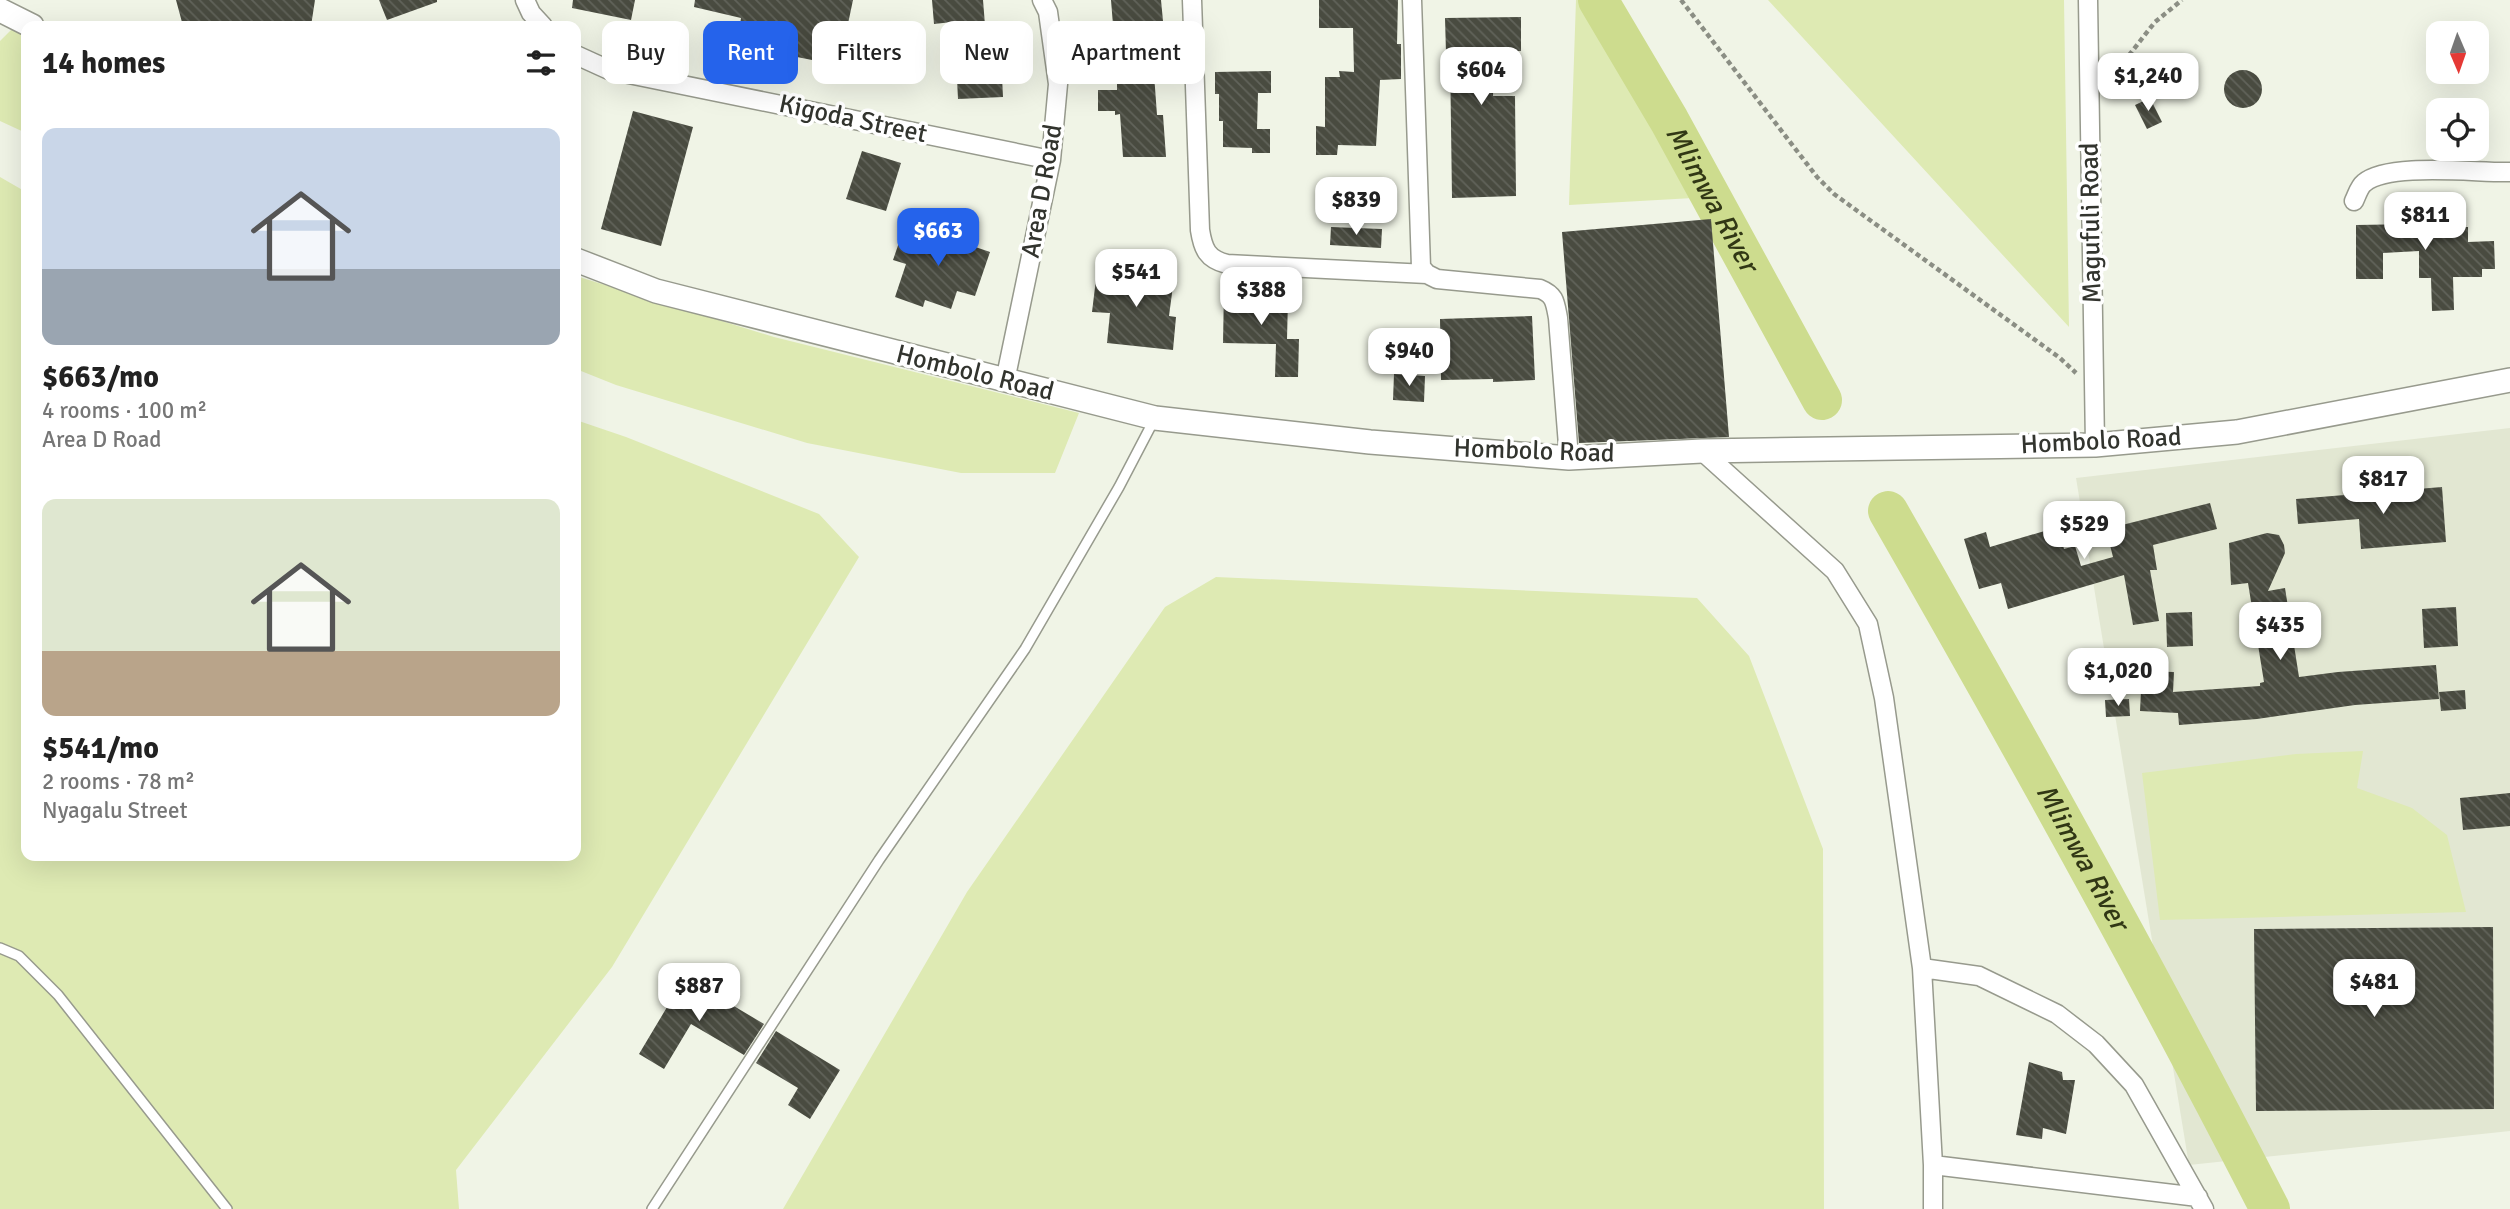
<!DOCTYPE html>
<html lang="en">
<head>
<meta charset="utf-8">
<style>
  :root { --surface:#fff; --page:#f2f2f2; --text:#222; --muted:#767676; --accent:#2563eb }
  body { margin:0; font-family:Signika,sans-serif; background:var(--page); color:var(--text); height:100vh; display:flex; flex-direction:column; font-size:26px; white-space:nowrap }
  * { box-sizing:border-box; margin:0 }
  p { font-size:23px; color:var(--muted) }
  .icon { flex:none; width:38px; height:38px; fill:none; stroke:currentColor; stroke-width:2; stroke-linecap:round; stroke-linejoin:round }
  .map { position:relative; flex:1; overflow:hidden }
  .sheet { position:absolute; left:21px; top:21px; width:560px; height:840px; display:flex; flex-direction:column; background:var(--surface); border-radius:14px; box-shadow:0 7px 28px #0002 }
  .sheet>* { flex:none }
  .hud { position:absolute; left:602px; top:21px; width:665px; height:63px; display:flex; gap:14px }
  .needle { width:46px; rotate:178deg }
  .buttons { position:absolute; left:2426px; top:21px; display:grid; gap:14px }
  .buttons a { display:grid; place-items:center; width:63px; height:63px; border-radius:14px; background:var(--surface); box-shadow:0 7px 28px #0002; font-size:35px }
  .price { position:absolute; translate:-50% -60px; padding:0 16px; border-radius:14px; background:#fff; color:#222; font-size:23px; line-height:46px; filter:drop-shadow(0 2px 4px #0008) }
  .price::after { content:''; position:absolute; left:50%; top:42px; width:21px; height:16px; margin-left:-10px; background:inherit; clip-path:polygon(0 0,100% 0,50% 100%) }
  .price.active { background:var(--accent); color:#fff }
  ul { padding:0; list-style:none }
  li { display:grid; align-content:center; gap:14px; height:371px; padding:0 21px }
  li span { display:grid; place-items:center; height:217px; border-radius:14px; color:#555 }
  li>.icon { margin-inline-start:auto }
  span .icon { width:126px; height:126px; fill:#fffc; stroke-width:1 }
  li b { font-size:30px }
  h2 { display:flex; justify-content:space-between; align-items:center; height:84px; padding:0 21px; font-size:30px }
  .tag { padding:0 24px; border-radius:14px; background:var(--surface); box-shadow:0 7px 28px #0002; font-size:24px; line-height:63px }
  .tag.active { background:var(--accent); color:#fff }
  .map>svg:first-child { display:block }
  .built { fill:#e2e7d2 }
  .grass { fill:#deeab3 }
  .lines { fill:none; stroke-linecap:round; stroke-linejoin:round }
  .river { stroke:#cddc8e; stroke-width:40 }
  .building { fill:url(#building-back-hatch) }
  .service-casing { stroke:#979a8d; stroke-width:12 }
  .minor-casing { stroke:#979a8d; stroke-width:21 }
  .tertiary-casing { stroke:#979a8d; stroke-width:26 }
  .path { stroke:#8b8e84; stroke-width:4.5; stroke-dasharray:5 3.5; stroke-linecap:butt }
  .service { stroke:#fff; stroke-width:9 }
  .minor { stroke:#fff; stroke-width:18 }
  .tertiary { stroke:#fff; stroke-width:23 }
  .labels { text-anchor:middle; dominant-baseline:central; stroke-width:7; stroke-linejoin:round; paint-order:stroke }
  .street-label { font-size:26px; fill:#32342e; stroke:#fff }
  .water-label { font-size:28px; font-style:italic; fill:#313715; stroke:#fff }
</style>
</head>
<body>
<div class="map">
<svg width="2510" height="1209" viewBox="0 0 2510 1209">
  <defs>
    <pattern id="building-back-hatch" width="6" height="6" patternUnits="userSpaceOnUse" patternTransform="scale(1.75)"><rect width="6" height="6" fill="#494b40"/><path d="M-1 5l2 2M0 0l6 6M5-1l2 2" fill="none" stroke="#61635a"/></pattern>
  </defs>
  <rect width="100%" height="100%" fill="#f0f4e6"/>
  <!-- built -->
  <path class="built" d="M2510 428V1131L2189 1165 2076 478Z"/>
  <!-- grass -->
  <path class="grass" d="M1576 0H1582L1693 198 1569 205Z
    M1768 0H2064L2069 327Z
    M12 29 26 35V133L0 121V41Z
    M0 177 26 192V856H576V420L626 437 819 514 859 557 612 967 456 1170 459 1209H0Z
    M576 276 774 337 1079 413 1055 473H961L807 443 616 385 576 369Z
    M1216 577 1697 598 1749 656 1823 849 1824 1209H783L967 892 1165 607Z
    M2363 751 2357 788 2412 808 2447 835 2466 912 2160 920 2142 773 2296 754Z"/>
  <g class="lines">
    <!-- river -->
    <g class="river">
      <path id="s1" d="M1598 0 1669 120 1822 400"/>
      <path id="s2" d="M1888 511C2020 741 2149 973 2270 1209"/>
    </g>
  </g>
  <!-- building -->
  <path class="building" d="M176 0H315L311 26H183Z
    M379 0H437V2L387 20Z
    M573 0H635L631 20 572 8Z
    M695 0H853L845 38 852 39 847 67 787 55 783 80 733 72 741 18 694 7Z
    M932 0H983L985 25 1004 24 1007 77H1002L1003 97 958 99 956 59 963 58 961 21 934 24Z
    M1111 0H1161L1163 21 1113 25Z
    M1319 0H1398L1397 44H1401V79L1380 80 1376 146 1338 145 1337 155H1316V126L1325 127V77H1340L1339 71 1354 72 1353 28H1319Z
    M1521 17V51L1494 52 1493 96H1515L1516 196 1452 198 1450 53H1446L1445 18Z
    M2224 89a19 19 0 1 1 38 0a19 19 0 1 1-38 0Z
    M1271 71V93H1258L1257 129H1270V153H1252V148L1223 147V121H1219V94H1215V72Z
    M1154 74 1157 115H1163L1166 157H1123L1120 114 1115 115V111H1098V90H1117V77Z
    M2150 98 2162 122 2147 129 2135 105Z
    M633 111 693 127 661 246 601 229Z
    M862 151 901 163 886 211 846 199Z
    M2415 200H2436V228L2468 227V242L2494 241 2495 269H2482V277H2453L2454 310 2432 311 2431 278H2419V251L2383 253V279H2356V225L2415 224Z
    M1711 219 1729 437 1579 443 1562 232Z
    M1331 227 1382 229 1381 248 1330 245Z
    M904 228 919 233 920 228 990 252 975 296 957 291 951 309 925 300 923 307 895 297 906 264 893 260Z
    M1097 271 1174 278 1169 316 1176 317 1173 350 1107 343 1110 313 1092 312Z
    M1224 290H1253L1252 299H1288L1287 339H1299L1298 377H1275L1276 344 1223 343Z
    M1532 316 1535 380 1493 382V379L1441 380 1440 319Z
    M1394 374 1425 376 1424 402 1393 400Z
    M2442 487 2446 542 2361 549 2359 519 2298 524 2296 499Z
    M2210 503 2217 529 2153 545 2157 570H2150L2159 621 2133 625 2124 575 2008 609 2001 583 1979 589 1964 539 1986 532 1990 547 2058 527 2064 549 2075 546 2081 566 2113 557 2106 529Z
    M2267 533 2279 535 2284 545 2285 553 2268 591 2285 588 2299 677 2338 672 2436 665 2439 699 2355 705 2257 719 2179 725 2178 713 2140 711 2142 671 2174 672 2173 692 2260 686V683L2264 682 2248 583 2231 585 2229 543Z
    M2456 607 2458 646 2424 648 2422 609Z
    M2192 612 2193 646 2167 647 2166 613Z
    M2465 690 2466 709 2441 711 2439 692Z
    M2129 699 2130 716 2106 717 2105 700Z
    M2510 793V826L2463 830 2460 798Z
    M2493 927 2494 1109 2256 1111 2254 929Z
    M685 977 764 1024 744 1055 691 1024 664 1069 639 1054Z
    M776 1031 840 1070 810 1119 788 1105 798 1088 756 1063Z
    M2029 1062 2062 1072 2063 1080H2075L2066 1134 2043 1128 2042 1139 2016 1135Z"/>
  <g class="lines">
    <defs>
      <path id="service" d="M0 948 19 956 58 995 227 1209
        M652 1209 879 860 1025 649 1119 487 1154 420"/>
      <path id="minor" d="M525 0 531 13 543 26
        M1192 0 1200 230C1203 249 1207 259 1227 264L1427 274
        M1412 0 1421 267 1427 274 1437 279 1540 289C1555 295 1555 302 1558 318L1569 458
        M2088 0 2095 445
        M576 55 609 70 1051 160
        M2354 201C2357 195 2359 187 2364 183 2389 162 2476 173 2510 172
        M1005 381 1051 160 1058 84 1048 12 1042 0
        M1702 451 1835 571 1868 624 1884 698 1922 968 1933 1165V1209
        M1922 968 1979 976 2057 1014 2096 1044 2134 1085 2204 1209
        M1933 1165 2198 1197"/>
      <path id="tertiary" d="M0 10 32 26
        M576 260 656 291 1155 418 1370 442 1569 458 1702 451 2095 445 2237 432 2510 380"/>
    </defs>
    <!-- service casing -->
    <use href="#service" class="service-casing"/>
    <!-- minor casing -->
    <use href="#minor" class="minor-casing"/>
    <!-- tertiary casing -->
    <use href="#tertiary" class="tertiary-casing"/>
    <!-- path -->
    <path class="path" d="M1681 0 1817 177 1834 194 2060 358 2076 373
      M2108 82 2155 22 2182 0"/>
    <!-- service -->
    <use href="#service" class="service"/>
    <!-- minor -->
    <use href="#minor" class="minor"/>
    <!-- tertiary -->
    <use href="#tertiary" class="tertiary"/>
  </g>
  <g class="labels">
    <!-- street labels -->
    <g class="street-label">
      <text transform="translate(853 119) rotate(12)">Kigoda Street</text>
      <text transform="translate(1042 191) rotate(-80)">Area D Road</text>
      <text transform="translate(2091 223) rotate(-91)">Magufuli Road</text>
      <text transform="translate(975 373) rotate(14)">Hombolo Road</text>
      <text transform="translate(2101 441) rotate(-3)">Hombolo Road</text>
      <text transform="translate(1534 451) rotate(2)">Hombolo Road</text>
    </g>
    <!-- water labels -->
    <g class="water-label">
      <text stroke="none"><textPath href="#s1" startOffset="229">Mlimwa River</textPath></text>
      <text stroke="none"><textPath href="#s2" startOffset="397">Mlimwa River</textPath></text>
    </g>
  </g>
</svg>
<div class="buttons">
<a><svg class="needle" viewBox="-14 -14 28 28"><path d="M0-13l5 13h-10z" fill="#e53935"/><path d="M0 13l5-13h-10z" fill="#767676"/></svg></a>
<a><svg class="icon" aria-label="locate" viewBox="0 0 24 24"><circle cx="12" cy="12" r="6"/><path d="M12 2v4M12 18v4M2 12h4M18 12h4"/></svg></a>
</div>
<b class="price" style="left:1481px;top:107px">$604</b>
<b class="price" style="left:2148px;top:113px">$1,240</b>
<b class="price" style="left:1356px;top:237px">$839</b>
<b class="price" style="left:2425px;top:252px">$811</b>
<b class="price active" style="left:938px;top:268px">$663</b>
<b class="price" style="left:1136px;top:309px">$541</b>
<b class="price" style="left:1261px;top:327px">$388</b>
<b class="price" style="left:1409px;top:388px">$940</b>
<b class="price" style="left:2383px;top:516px">$817</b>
<b class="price" style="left:2084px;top:561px">$529</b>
<b class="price" style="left:2280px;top:662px">$435</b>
<b class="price" style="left:2118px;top:708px">$1,020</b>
<b class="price" style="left:2374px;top:1019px">$481</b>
<b class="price" style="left:699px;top:1023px">$887</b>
<div class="hud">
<a class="tag">Buy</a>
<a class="tag active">Rent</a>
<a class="tag">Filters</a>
<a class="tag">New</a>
<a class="tag">Apartment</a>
</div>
<section class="sheet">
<h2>14 homes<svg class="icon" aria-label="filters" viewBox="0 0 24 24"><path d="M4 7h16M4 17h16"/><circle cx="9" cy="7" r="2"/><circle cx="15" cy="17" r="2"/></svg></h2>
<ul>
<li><span style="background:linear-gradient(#c9d6e8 65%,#9aa5b1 0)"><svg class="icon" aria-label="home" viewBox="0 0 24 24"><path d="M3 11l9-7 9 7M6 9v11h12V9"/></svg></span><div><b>$663/mo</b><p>4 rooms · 100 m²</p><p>Area D Road</p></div></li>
<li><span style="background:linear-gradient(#dfe7d0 70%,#b9a48a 0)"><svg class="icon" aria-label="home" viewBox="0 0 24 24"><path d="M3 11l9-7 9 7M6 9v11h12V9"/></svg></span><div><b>$541/mo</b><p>2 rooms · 78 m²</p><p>Nyagalu Street</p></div></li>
</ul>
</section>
</div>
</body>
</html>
